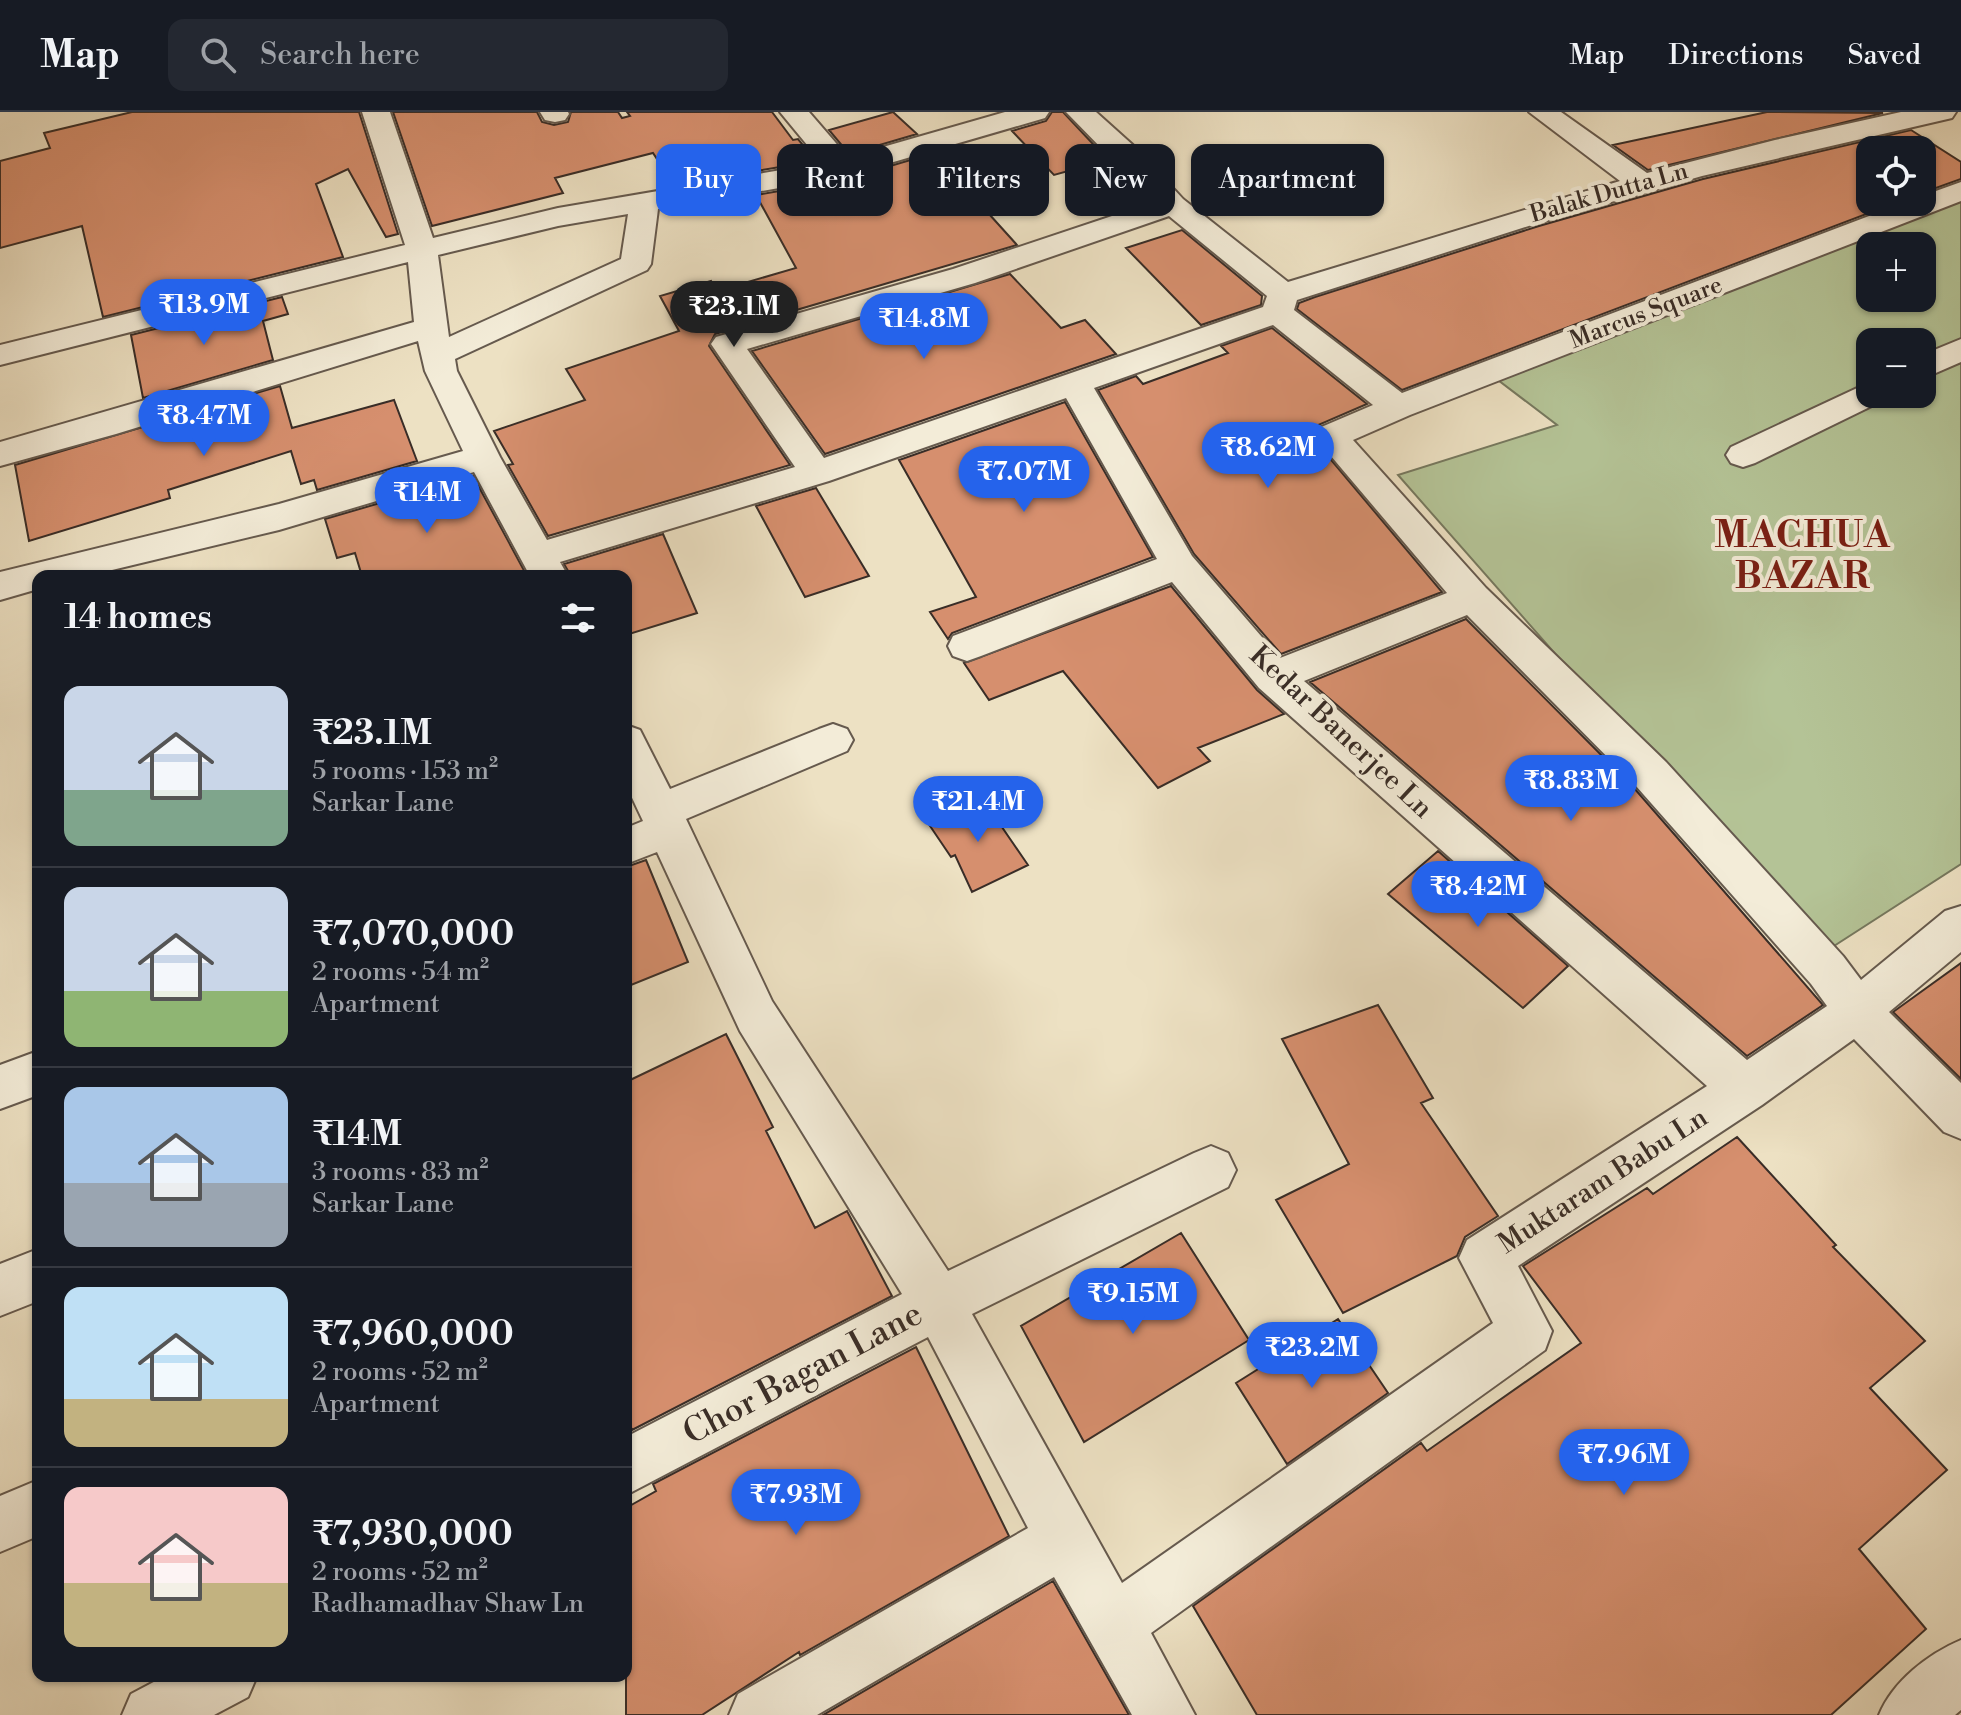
<!DOCTYPE html>
<html lang="en">
<head>
<meta charset="utf-8">
<style>
  :root { --surface:#171b24; --page:#242831; --text:#f1f3f6; --muted:#9ea1a6; --line:#363941; --accent:#2563eb }
  body { margin:0; font-family:"Libre Bodoni",serif; background:var(--page); color:var(--text); height:100vh; display:flex; flex-direction:column; font-size:30px; white-space:nowrap }
  * { box-sizing:border-box; margin:0 }
  p { font-size:26px; color:var(--muted) }
  .icon { flex:none; width:44px; height:44px; fill:none; stroke:currentColor; stroke-width:2; stroke-linecap:round; stroke-linejoin:round }
  .map { position:relative; flex:1; overflow:hidden }
  .sheet { position:absolute; left:32px; top:458px; width:600px; height:1112px; display:flex; flex-direction:column; background:var(--surface); border-radius:16px; box-shadow:0 2px 6px #0004 }
  .sheet>* { flex:none }
  .guide { position:absolute; left:656px; top:32px; width:760px; height:72px; display:flex; gap:16px }
  .tools { position:absolute; left:1856px; top:24px; display:grid; gap:16px }
  .tools a { display:grid; place-items:center; width:80px; height:80px; border-radius:16px; background:var(--surface); box-shadow:0 2px 6px #0004; font-size:40px }
  .price { position:absolute; translate:-50% -68px; padding:0 18px; border-radius:28px; background:var(--accent); color:#fff; font-size:26px; line-height:52px; filter:drop-shadow(0 2px 4px #0008) }
  .price::after { content:''; position:absolute; left:50%; top:48px; width:24px; height:18px; margin-left:-12px; background:inherit; clip-path:polygon(0 0,100% 0,50% 100%) }
  .price.current { background:#222; color:#fff }
  ul { padding:0; list-style:none }
  li { display:flex; align-items:center; gap:24px; height:200px; padding:0 32px }
  li+li { border-top:2px solid var(--line) }
  li span { display:grid; place-items:center; flex:none; width:224px; height:160px; border-radius:16px; color:#555 }
  li>.icon { margin-inline-start:auto }
  span .icon { width:96px; height:96px; fill:#fffc; stroke-width:1 }
  li b { font-size:34px }
  h2 { display:flex; justify-content:space-between; align-items:center; height:96px; padding:0 32px; font-size:34px }
  .pill { padding:0 28px; border-radius:16px; background:var(--surface); box-shadow:0 2px 6px #0004; font-size:28px; line-height:72px }
  .pill.current { background:var(--accent); color:#fff }
  header { display:flex; align-items:center; gap:48px; box-sizing:border-box; height:112px; padding:0 40px; background:var(--surface); border-bottom:2px solid var(--line) }
  header strong { font-size:38px }
  nav { display:flex; gap:44px; margin-inline-start:auto; font-size:28px }
  .search { width:560px; height:72px; background:var(--page); display:flex; align-items:center; gap:20px; box-sizing:border-box; padding:0 28px; border-radius:16px; color:var(--muted); font-size:30px }
  .map>svg:first-child { display:block }
  .green { fill:#b4c396; stroke:#76785e; stroke-width:2; fill-rule:evenodd }
  .building { fill:#d68f6e; stroke:#392d27; stroke-width:2 }
  .lines { fill:none; stroke-linecap:round; stroke-linejoin:round }
  .minor-casing { stroke:#665a4e; stroke-width:4 }
  .minor { fill:#f3ecd8; fill-rule:evenodd }
  .labels { text-anchor:middle; dominant-baseline:central; stroke-width:8; stroke-linejoin:round; paint-order:stroke }
  .far-street-label { font-size:24px; fill:#392d27; stroke:#f3ecd8 }
  .street-label { font-size:28px; fill:#392d27; stroke:#f3ecd8 }
  .near-street-label { font-size:34px; fill:#392d27; stroke:#f3ecd8 }
  .district-label { font-size:36px; font-weight:bold; letter-spacing:2px; fill:#7a1f14; stroke:#f3ecd8 }
</style>
</head>
<body>
<header>
<strong>Map</strong>
<div class="search"><svg class="icon" aria-label="search" viewBox="0 0 24 24"><circle cx="10" cy="10" r="6"/><path d="M15 15l6 6"/></svg>Search here</div>
<nav><a>Map</a><a>Directions</a><a>Saved</a></nav>
</header>
<div class="map">
<svg width="1961" height="1603" viewBox="0 0 1961 1603">
  <rect width="100%" height="100%" fill="#ede1c3"/>
  <filter id="stains"><feTurbulence type="fractalNoise" baseFrequency=".0025" numOctaves="4"/><feColorMatrix values="0 0 0 0 .2 0 0 0 0 .09 0 0 0 0 .02 0 0 0 .5 -.17"/></filter>
  <radialGradient id="worn" r=".72"><stop offset=".6" stop-color="#630" stop-opacity="0"/><stop offset="1" stop-color="#630" stop-opacity=".3"/></radialGradient>
  <!-- green -->
  <path class="green" d="M1961 88V752L1820 843 1398 363 1557 313 1494 265ZM1870 134H1922V186H1870ZM1870 230H1922V282H1870Z"/>
  <!-- building -->
  <path class="building" d="M132 0H359L398 122 386 125 348 57 316 72 343 145 103 205 82 114 0 136V49L50 36 44 21Z
    M393 0H537L542 10 554 13 568 10 571 0H618L622 6 630 4 627 0H772L793 28 798 27 816 49 744 61 742 58 674 73 653 41 555 66 563 81 432 114Z
    M893 0 917 22 849 42 829 18Z
    M1052 0H1063L1108 48 1054 63 1012 19 1046 9Z
    M1767 0 1883 1 1648 58 1613 33Z
    M1911 18 1961 50V67L1922 81V38H1870V90H1898L1402 278 1297 197 1299 191 1315 185 1539 114 1703 67Z
    M934 41 1017 133 715 222 709 234 790 353 548 424 508 353 513 352 494 319 585 288 566 257 679 219 660 184 711 169 717 179 796 156 756 83 843 68Z
    M1182 118 1262 184 1261 193 1201 213 1126 136Z
    M1010 162 1061 216 1085 208 1116 242 825 342 752 239Z
    M282 185 288 202 263 209 273 248 143 286 131 223Z
    M1272 216 1367 292 1318 313 1310 319 1311 324 1442 480 1281 542 1194 442 1098 278 1136 264 1143 272 1228 241 1221 234Z
    M280 274 292 316 394 288 417 349 317 378 314 368 301 372 291 339 168 378 170 386 29 429 15 353Z
    M1065 290 1153 445 952 521 948 527 930 500 976 485 899 348Z
    M473 364 527 464H362L355 441 337 446 325 407Z
    M816 376 869 464 805 485 756 394Z
    M663 422 697 501 626 523V464H571L564 452Z
    M1171 474 1257 578 1284 602 1198 636 1210 649 1158 676 1063 559 989 588 964 551Z
    M1466 507 1634 676 1823 893 1747 944 1310 570Z
    M982 686 1028 753 972 780 955 743 951 745 928 711Z
    M1438 739 1568 854 1523 896 1388 782Z
    M646 748 688 850 626 875V755Z
    M1961 851V967L1893 900Z
    M1378 893 1433 986 1421 991 1498 1104 1465 1125 1457 1144 1343 1201 1276 1088 1349 1052 1282 927Z
    M726 922 773 1015 766 1019 815 1116 847 1099 892 1184 632 1318 626 1302V970Z
    M1737 1025 1836 1133 1833 1135 1925 1229 1870 1276 1947 1358 1859 1437 1926 1517 1831 1603H1257L1193 1494 1421 1331 1427 1339 1581 1231 1523 1154 1647 1076 1653 1082Z
    M1181 1121 1249 1228 1084 1330 1021 1214Z
    M1338 1207 1388 1281 1287 1352 1236 1271Z
    M916 1235 1009 1424 800 1543 799 1540 702 1603H626V1396L656 1379 653 1372Z
    M1053 1469 1129 1603H823Z"/>
  <g class="lines">
    <defs>
      <path id="minor" d="M362 0H390L433 126 558 96 822 51 780 0H809L848 45 1005 0H1049L1045 6 842 65 658 97 651 152 647 158 455 247 457 259 500 345 547 428 795 355 711 232 716 225 953 157 1154 90 1066 0H1096L1135 35 1183 87 1288 170 1620 69 1529 0H1561L1647 61 1775 28 1901 0H1956L1952 6 1702 64 1538 111 1297 188 1294 198 1402 281 1906 90H1922V84L1961 70V89L1410 303 1353 328 1486 476 1666 650 1843 844 1861 868 1945 799 1961 794V840L1889 900 1961 971V1027L1944 1020 1854 927 1762 993 1518 1154 1552 1219 1545 1238 1151 1521 1195 1603H1132L1054 1465 817 1603H729L738 1582 1028 1416 928 1225 626 1383V1325L902 1182 740 919 657 740 626 752V716L643 709 626 673V613L640 618 670 677 819 617 833 612 847 617 853 628 847 639 686 707 772 889 948 1159 1194 1041 1211 1034 1228 1041 1236 1058 1228 1075 972 1202 1122 1471 1493 1211 1459 1146 1467 1128 1707 974 1259 576 1172 470 981 544 967 549 953 544 948 534 953 524 1157 447 1066 286 829 369 560 450 568 464H530L474 360 279 418 87 464H38V477L0 488V460L279 392 463 339 425 259 418 229 116 322 0 354V330L414 210 408 150 0 253V233L405 133ZM628 102 621 147 449 225 438 143 558 114ZM1169 104 1267 184 1263 195 824 346 747 237 975 171ZM1273 213 1373 293 1319 316 1314 324 1447 481 1280 546 1192 444 1094 276ZM1467 503 1636 674 1811 872 1827 894 1747 948 1304 569Z
        M540 0H568L569 2 565 8 555 10 545 8Z
        M1961 227V250L1922 267V243Z
        M1870 270V282H1886L1882 289 1755 351 1743 355 1731 351 1726 343 1731 335Z
        M38 939V983L0 997V953Z
        M38 1137V1189L0 1204V1152Z
        M38 1368V1424L0 1440V1384Z
        M1961 1528V1598L1955 1603H1879C1893 1569 1928 1542 1961 1528Z
        M165 1564H257L248 1585 214 1603H122L131 1582Z"/>
    </defs>
    <!-- minor casing -->
    <use href="#minor" class="minor-casing"/>
    <!-- minor -->
    <use href="#minor" class="minor"/>
  </g>
  <g class="labels">
    <!-- far-street labels -->
    <g class="far-street-label">
      <text transform="translate(1609 81) rotate(-16)">Balak Dutta Ln</text>
      <text transform="translate(1646 201) rotate(-21)">Marcus Square</text>
    </g>
    <!-- street labels -->
    <g class="street-label">
      <text transform="translate(1341 620) rotate(43)">Kedar Banerjee Ln</text>
      <text transform="translate(1603 1069) rotate(-33)">Muktaram Babu Ln</text>
    </g>
    <!-- near-street labels -->
    <g class="near-street-label">
      <text transform="translate(803 1262) rotate(-28)">Chor Bagan Lane</text>
    </g>
    <!-- district labels -->
    <g class="district-label">
      <text x="1803" y="424">MACHUA<tspan x="1803" dy="41">BAZAR</tspan></text>
    </g>
  </g>
  <rect width="100%" height="100%" filter="url(#stains)"/>
  <rect width="100%" height="100%" fill="url(#worn)"/>
</svg>
<div class="tools">
<a><svg class="icon" aria-label="locate" viewBox="0 0 24 24"><circle cx="12" cy="12" r="6"/><path d="M12 2v4M12 18v4M2 12h4M18 12h4"/></svg></a>
<a>+</a>
<a>−</a>
</div>
<b class="price" style="left:204px;top:235px">₹13.9M</b>
<b class="price current" style="left:734px;top:237px">₹23.1M</b>
<b class="price" style="left:924px;top:249px">₹14.8M</b>
<b class="price" style="left:204px;top:346px">₹8.47M</b>
<b class="price" style="left:1268px;top:378px">₹8.62M</b>
<b class="price" style="left:1024px;top:402px">₹7.07M</b>
<b class="price" style="left:427px;top:423px">₹14M</b>
<b class="price" style="left:1571px;top:711px">₹8.83M</b>
<b class="price" style="left:978px;top:732px">₹21.4M</b>
<b class="price" style="left:1478px;top:817px">₹8.42M</b>
<b class="price" style="left:1133px;top:1224px">₹9.15M</b>
<b class="price" style="left:1312px;top:1278px">₹23.2M</b>
<b class="price" style="left:1624px;top:1385px">₹7.96M</b>
<b class="price" style="left:796px;top:1425px">₹7.93M</b>
<div class="guide">
<a class="pill current">Buy</a>
<a class="pill">Rent</a>
<a class="pill">Filters</a>
<a class="pill">New</a>
<a class="pill">Apartment</a>
</div>
<section class="sheet">
<h2>14 homes<svg class="icon" aria-label="filters" viewBox="0 0 24 24"><path d="M4 7h16M4 17h16"/><circle cx="9" cy="7" r="2"/><circle cx="15" cy="17" r="2"/></svg></h2>
<ul>
<li><span style="background:linear-gradient(#c9d6e8 65%,#7fa58c 0)"><svg class="icon" aria-label="home" viewBox="0 0 24 24"><path d="M3 11l9-7 9 7M6 9v11h12V9"/></svg></span><div><b>₹23.1M</b><p>5 rooms · 153 m²</p><p>Sarkar Lane</p></div></li>
<li><span style="background:linear-gradient(#c9d6e8 65%,#8fb573 0)"><svg class="icon" aria-label="home" viewBox="0 0 24 24"><path d="M3 11l9-7 9 7M6 9v11h12V9"/></svg></span><div><b>₹7,070,000</b><p>2 rooms · 54 m²</p><p>Apartment</p></div></li>
<li><span style="background:linear-gradient(#a9c7e8 60%,#9aa5b1 0)"><svg class="icon" aria-label="home" viewBox="0 0 24 24"><path d="M3 11l9-7 9 7M6 9v11h12V9"/></svg></span><div><b>₹14M</b><p>3 rooms · 83 m²</p><p>Sarkar Lane</p></div></li>
<li><span style="background:linear-gradient(#bfe0f5 70%,#c2b280 0)"><svg class="icon" aria-label="home" viewBox="0 0 24 24"><path d="M3 11l9-7 9 7M6 9v11h12V9"/></svg></span><div><b>₹7,960,000</b><p>2 rooms · 52 m²</p><p>Apartment</p></div></li>
<li><span style="background:linear-gradient(#f6c9c9 60%,#c2b280 0)"><svg class="icon" aria-label="home" viewBox="0 0 24 24"><path d="M3 11l9-7 9 7M6 9v11h12V9"/></svg></span><div><b>₹7,930,000</b><p>2 rooms · 52 m²</p><p>Radhamadhav Shaw Ln</p></div></li>
</ul>
</section>
</div>
</body>
</html>
